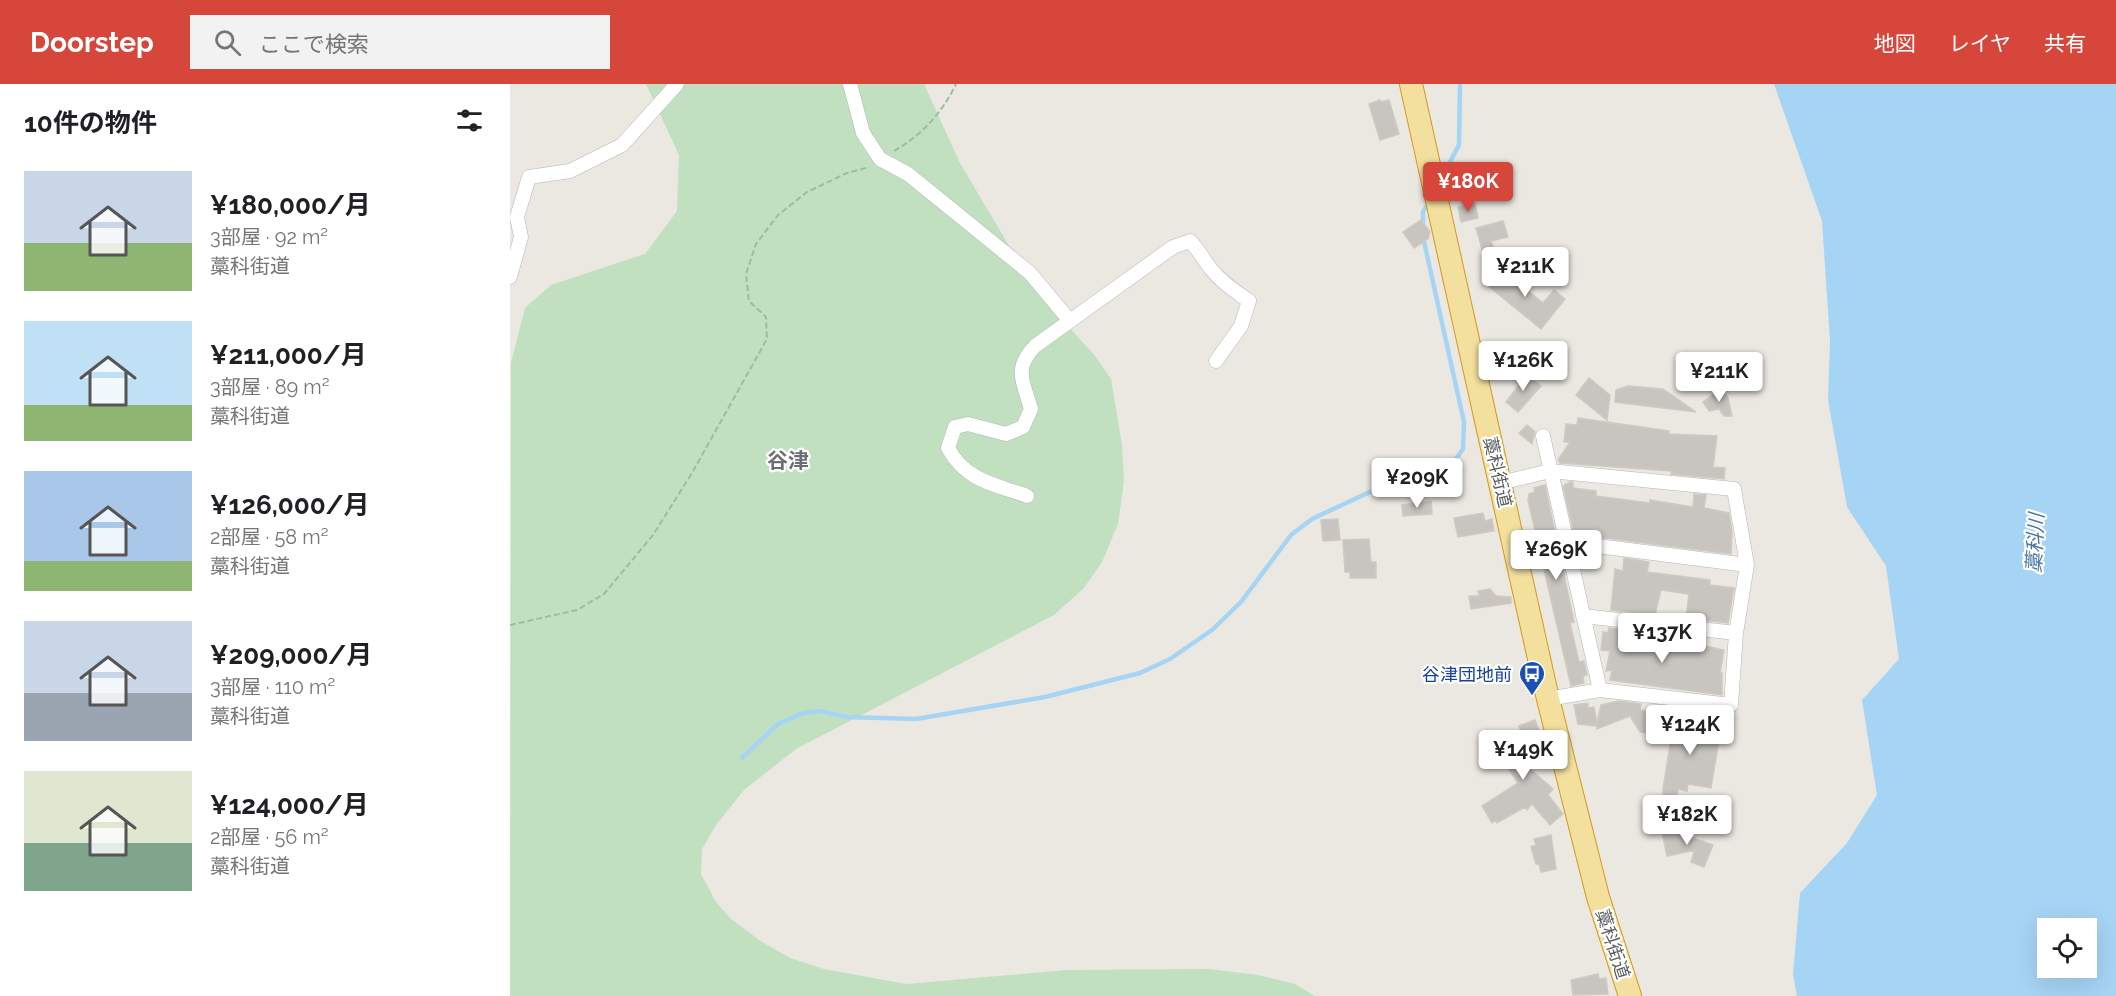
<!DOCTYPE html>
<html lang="ja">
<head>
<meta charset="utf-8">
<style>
  :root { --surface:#fff; --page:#f2f2f2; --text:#202124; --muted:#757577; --accent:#d6463b }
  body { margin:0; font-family:Raleway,"Noto Sans JP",sans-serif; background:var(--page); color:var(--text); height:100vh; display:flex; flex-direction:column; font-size:22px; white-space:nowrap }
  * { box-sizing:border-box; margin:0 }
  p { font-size:20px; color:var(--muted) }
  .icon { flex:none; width:33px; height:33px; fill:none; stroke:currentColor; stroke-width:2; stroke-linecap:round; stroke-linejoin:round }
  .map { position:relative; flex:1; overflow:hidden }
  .side { display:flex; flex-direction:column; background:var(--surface); width:510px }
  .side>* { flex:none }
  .fabs { position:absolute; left:1527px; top:834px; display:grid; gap:12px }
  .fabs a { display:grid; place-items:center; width:60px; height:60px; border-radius:0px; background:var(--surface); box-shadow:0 6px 24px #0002; font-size:30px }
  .price { position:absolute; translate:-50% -51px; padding:0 14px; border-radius:6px; background:#fff; color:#222; font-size:20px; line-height:39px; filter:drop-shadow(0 2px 3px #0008) }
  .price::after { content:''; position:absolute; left:50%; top:36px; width:18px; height:14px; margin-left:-9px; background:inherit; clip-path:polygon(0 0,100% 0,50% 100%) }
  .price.active { background:var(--accent); color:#fff }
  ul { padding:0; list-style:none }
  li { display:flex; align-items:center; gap:18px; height:150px; padding:0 24px }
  li span { display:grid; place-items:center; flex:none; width:168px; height:120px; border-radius:0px; color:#555 }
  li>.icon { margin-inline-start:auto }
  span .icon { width:72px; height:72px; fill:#fffc; stroke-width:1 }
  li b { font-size:26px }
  h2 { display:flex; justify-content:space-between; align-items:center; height:72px; padding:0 24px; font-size:26px }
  header { display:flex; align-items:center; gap:36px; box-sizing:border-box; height:84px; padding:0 30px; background:var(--accent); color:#fff }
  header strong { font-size:28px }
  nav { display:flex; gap:33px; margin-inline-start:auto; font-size:21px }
  .search { width:420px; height:54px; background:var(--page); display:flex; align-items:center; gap:15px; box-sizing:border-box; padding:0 21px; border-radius:0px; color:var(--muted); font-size:22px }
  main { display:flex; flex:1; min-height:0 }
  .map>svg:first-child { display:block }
  .green { fill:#c0e0bf }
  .water { fill:#a6d4f5; fill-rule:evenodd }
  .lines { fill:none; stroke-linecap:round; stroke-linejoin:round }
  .stream { stroke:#a6d4f5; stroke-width:4.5 }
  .building { fill:#c8c5c0; stroke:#cfcac0; stroke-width:1.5 }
  .minor-casing { stroke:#b3b6ba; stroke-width:15 }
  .trunk-casing { stroke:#d59817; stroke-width:24 }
  .path { stroke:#98bea2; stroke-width:2; stroke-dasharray:6 3; stroke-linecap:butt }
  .minor { stroke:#fff; stroke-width:14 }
  .trunk { stroke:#f4e09e; stroke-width:22 }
  .labels { text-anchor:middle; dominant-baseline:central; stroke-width:4.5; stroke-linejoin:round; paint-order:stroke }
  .street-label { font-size:18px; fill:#595c60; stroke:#fff }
  .transit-label { font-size:18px; fill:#164399; stroke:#fff; text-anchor:end }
  .water-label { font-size:20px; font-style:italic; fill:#4676a5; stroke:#fff }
  .quarter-label { font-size:21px; font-weight:bold; fill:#6b6e72; stroke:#fff }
</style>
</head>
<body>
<header>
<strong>Doorstep</strong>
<div class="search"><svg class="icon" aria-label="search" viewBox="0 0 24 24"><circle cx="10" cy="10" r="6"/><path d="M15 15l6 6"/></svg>ここで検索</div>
<nav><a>地図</a><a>レイヤ</a><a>共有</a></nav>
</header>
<main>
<section class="side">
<h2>10件の物件<svg class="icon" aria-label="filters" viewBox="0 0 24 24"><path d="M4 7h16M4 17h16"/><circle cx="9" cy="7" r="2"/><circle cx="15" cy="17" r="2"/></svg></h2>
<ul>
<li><span style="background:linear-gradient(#c9d6e8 60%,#8fb573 0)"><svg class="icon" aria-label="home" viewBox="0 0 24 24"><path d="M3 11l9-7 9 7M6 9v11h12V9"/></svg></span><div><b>¥180,000/月</b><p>3部屋 · 92 m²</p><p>藁科街道</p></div></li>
<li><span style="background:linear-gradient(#bfe0f5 70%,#8fb573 0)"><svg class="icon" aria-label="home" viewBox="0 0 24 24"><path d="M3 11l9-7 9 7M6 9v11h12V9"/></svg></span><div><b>¥211,000/月</b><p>3部屋 · 89 m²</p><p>藁科街道</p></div></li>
<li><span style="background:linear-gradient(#a9c7e8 75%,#8fb573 0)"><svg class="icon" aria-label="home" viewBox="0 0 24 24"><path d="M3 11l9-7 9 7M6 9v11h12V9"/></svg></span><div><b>¥126,000/月</b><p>2部屋 · 58 m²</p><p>藁科街道</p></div></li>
<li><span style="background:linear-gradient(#c9d6e8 60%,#9aa5b1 0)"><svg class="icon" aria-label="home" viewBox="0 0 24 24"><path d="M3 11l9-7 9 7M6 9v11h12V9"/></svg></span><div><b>¥209,000/月</b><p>3部屋 · 110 m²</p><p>藁科街道</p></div></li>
<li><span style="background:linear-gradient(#dfe7d0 60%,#7fa58c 0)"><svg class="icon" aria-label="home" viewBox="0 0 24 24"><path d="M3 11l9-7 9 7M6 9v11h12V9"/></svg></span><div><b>¥124,000/月</b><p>2部屋 · 56 m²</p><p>藁科街道</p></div></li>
</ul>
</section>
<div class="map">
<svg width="1606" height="912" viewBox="0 0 1606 912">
  <rect width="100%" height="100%" fill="#ebe8e1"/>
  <!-- green -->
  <path class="green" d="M136 0H414L450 79 505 172 550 233 585 272 601 295 612 362 614 397 608 440 592 478 574 504 544 531 286 665 234 706 206 741 192 765 191 790 206 818 221 835 252 858 280 874 314 885 396 900 556 886 699 885 748 891 785 900 805 912H0L1 279 15 224 41 201 135 170 167 127 169 71Z"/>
  <!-- water -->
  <path class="water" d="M1264 0H1606V912H1287L1283 890 1290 809 1337 759 1367 711 1352 616 1389 575 1376 482 1337 423 1318 316 1320 257 1312 137ZM1538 844H1576V884H1538Z"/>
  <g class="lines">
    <!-- stream -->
    <path class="stream" d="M931 95 949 61 950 0
      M913 144V128L919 118
      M232 674 268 640 293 629 311 627 336 633 406 635 535 613 630 589 660 575 702 546 731 518 781 451 802 435 864 406 940 383 953 365 954 338 913 153"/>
  </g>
  <!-- building -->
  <path class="building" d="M870 16 871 18 879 16 889 50 870 56 859 20Z
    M965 120 968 134 951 138 948 123Z
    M911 136 920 148 918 155 904 164 893 148Z
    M993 137 998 153 981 157 984 165 973 168 966 144Z
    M993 181 1005 190 1002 194 1033 219 1044 206 1055 215 1031 245 977 201Z
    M1013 288 1031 302 1008 328 996 318 1009 301 1006 298Z
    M1079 294 1100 311 1097 336 1066 311Z
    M1118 302 1153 305 1186 328 1105 318 1106 306Z
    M1211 305 1218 314 1222 332H1214L1209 325 1199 327 1193 318Z
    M1068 334 1159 347V350L1207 352 1203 383 1215 384 1214 395 1161 390 1162 387 1050 379 1048 376 1060 358H1054L1056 340 1067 341Z
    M1017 341 1025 348 1022 360 1009 349Z
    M1060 398H1063V404L1086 407V412L1140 419V416L1183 423 1184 410 1196 411 1194 424 1219 429 1222 448 1221 470 1064 450 1053 402Z
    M1035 401 1064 538 1060 539 1069 578 1074 577 1077 591 1073 592 1074 599 1061 602 1018 416 1019 410 1025 408 1024 404Z
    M921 417 922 430 893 432 892 421Z
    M973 429 975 437 982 435 984 447 948 453 944 434Z
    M828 435 830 456 813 457 811 436Z
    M859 455 861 478H866V494H840V488H835L833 456Z
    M1114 474 1139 478 1137 488 1200 496V501L1224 504 1218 539 1176 534 1179 510 1151 506 1145 531 1101 526 1105 485 1113 487Z
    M980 505 986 512 1001 513V519L961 525 959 512H969L968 507Z
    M1099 544 1124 547 1123 553 1145 556 1164 565 1194 569 1195 562 1214 566 1210 589H1212V611L1100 596 1102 586 1096 587 1100 567 1091 566 1093 548 1098 549Z
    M1109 617 1131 620 1130 626 1162 630 1152 651 1130 648 1120 632 1087 645V642L1068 640 1064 621 1078 619V624L1084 623 1087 640 1091 621Z
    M1165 629 1198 634 1197 642 1211 644 1201 704 1178 700 1177 707 1168 705 1166 723 1153 722V705Z
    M1025 636 1034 659 1015 666V671L1022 682 1019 684 1043 705 1038 711 1053 730 1040 741 1022 720 1017 726 1015 723 987 739 986 736 982 739 972 722 1008 699 986 666 1012 650 1009 642Z
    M1183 745 1177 752 1203 761 1194 783 1181 778 1185 766 1157 772 1152 748Z
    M1041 751 1046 785 1031 788 1029 780H1026L1021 763 1026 761 1024 755Z
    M1088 890 1089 895 1096 894 1098 910 1063 911 1061 896Z"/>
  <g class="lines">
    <defs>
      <path id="minor" d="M340 0 353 49 370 75 398 90 520 189 560 237
        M0 193 11 153 7 133 19 93 60 87 112 61 167 0
        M1033 352 1090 606
        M990 399 1040 387 1224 405 1237 481 1226 549 1221 621 1090 606 1038 615
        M517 412C484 400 456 397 438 364L445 343 458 340 496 350 513 343 521 325C513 297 503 285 525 262L663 163 680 157C689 166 693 175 701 185 711 198 725 207 739 217L731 242 706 277
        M1056 458 1237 481
        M1073 532 1226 549"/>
      <path id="trunk" d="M901 0 1038 615 1088 813 1120 912"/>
    </defs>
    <!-- minor casing -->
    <use href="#minor" class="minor-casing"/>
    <!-- trunk casing -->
    <use href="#trunk" class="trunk-casing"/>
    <!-- path -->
    <path class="path" d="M384 67C412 51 432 29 446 0
      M0 541 67 526 94 510 143 451 182 389 257 255 256 233 239 217 236 190 246 160 268 131 297 108 337 89 359 83"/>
    <!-- minor -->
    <use href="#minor" class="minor"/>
    <!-- trunk -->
    <use href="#trunk" class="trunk"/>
  </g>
  <!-- icons -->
  <defs>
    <symbol id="bus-pin" viewBox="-11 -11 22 30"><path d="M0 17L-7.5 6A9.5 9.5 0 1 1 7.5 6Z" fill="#1a4fb4" stroke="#fff"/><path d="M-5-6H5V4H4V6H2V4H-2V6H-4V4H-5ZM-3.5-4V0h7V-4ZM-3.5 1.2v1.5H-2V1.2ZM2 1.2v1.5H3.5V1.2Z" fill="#fff"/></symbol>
  </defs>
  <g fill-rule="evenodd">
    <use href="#bus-pin" x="1007" y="575" width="30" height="40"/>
  </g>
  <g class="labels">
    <!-- street labels -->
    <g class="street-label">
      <text transform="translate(988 388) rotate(77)">藁科街道</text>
      <text transform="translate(1103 860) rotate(72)">藁科街道</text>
    </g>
    <!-- transit labels -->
    <g class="transit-label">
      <text x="1002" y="590">谷津団地前</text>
    </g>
    <!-- water labels -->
    <g class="water-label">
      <text transform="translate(1525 459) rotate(-87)">藁科川</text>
    </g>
    <!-- quarter labels -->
    <g class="quarter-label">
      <text x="278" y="376">谷津</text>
    </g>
  </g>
</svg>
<div class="fabs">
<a><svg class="icon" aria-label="locate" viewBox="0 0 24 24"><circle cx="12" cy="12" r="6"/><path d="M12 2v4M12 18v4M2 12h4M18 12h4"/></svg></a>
</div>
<b class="price active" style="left:958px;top:129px">¥180K</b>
<b class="price" style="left:1015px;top:214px">¥211K</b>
<b class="price" style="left:1013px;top:308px">¥126K</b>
<b class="price" style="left:1209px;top:319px">¥211K</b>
<b class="price" style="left:907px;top:425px">¥209K</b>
<b class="price" style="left:1046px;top:497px">¥269K</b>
<b class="price" style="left:1152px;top:580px">¥137K</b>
<b class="price" style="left:1180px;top:672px">¥124K</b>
<b class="price" style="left:1013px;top:697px">¥149K</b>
<b class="price" style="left:1177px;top:762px">¥182K</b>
</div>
</main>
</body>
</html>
